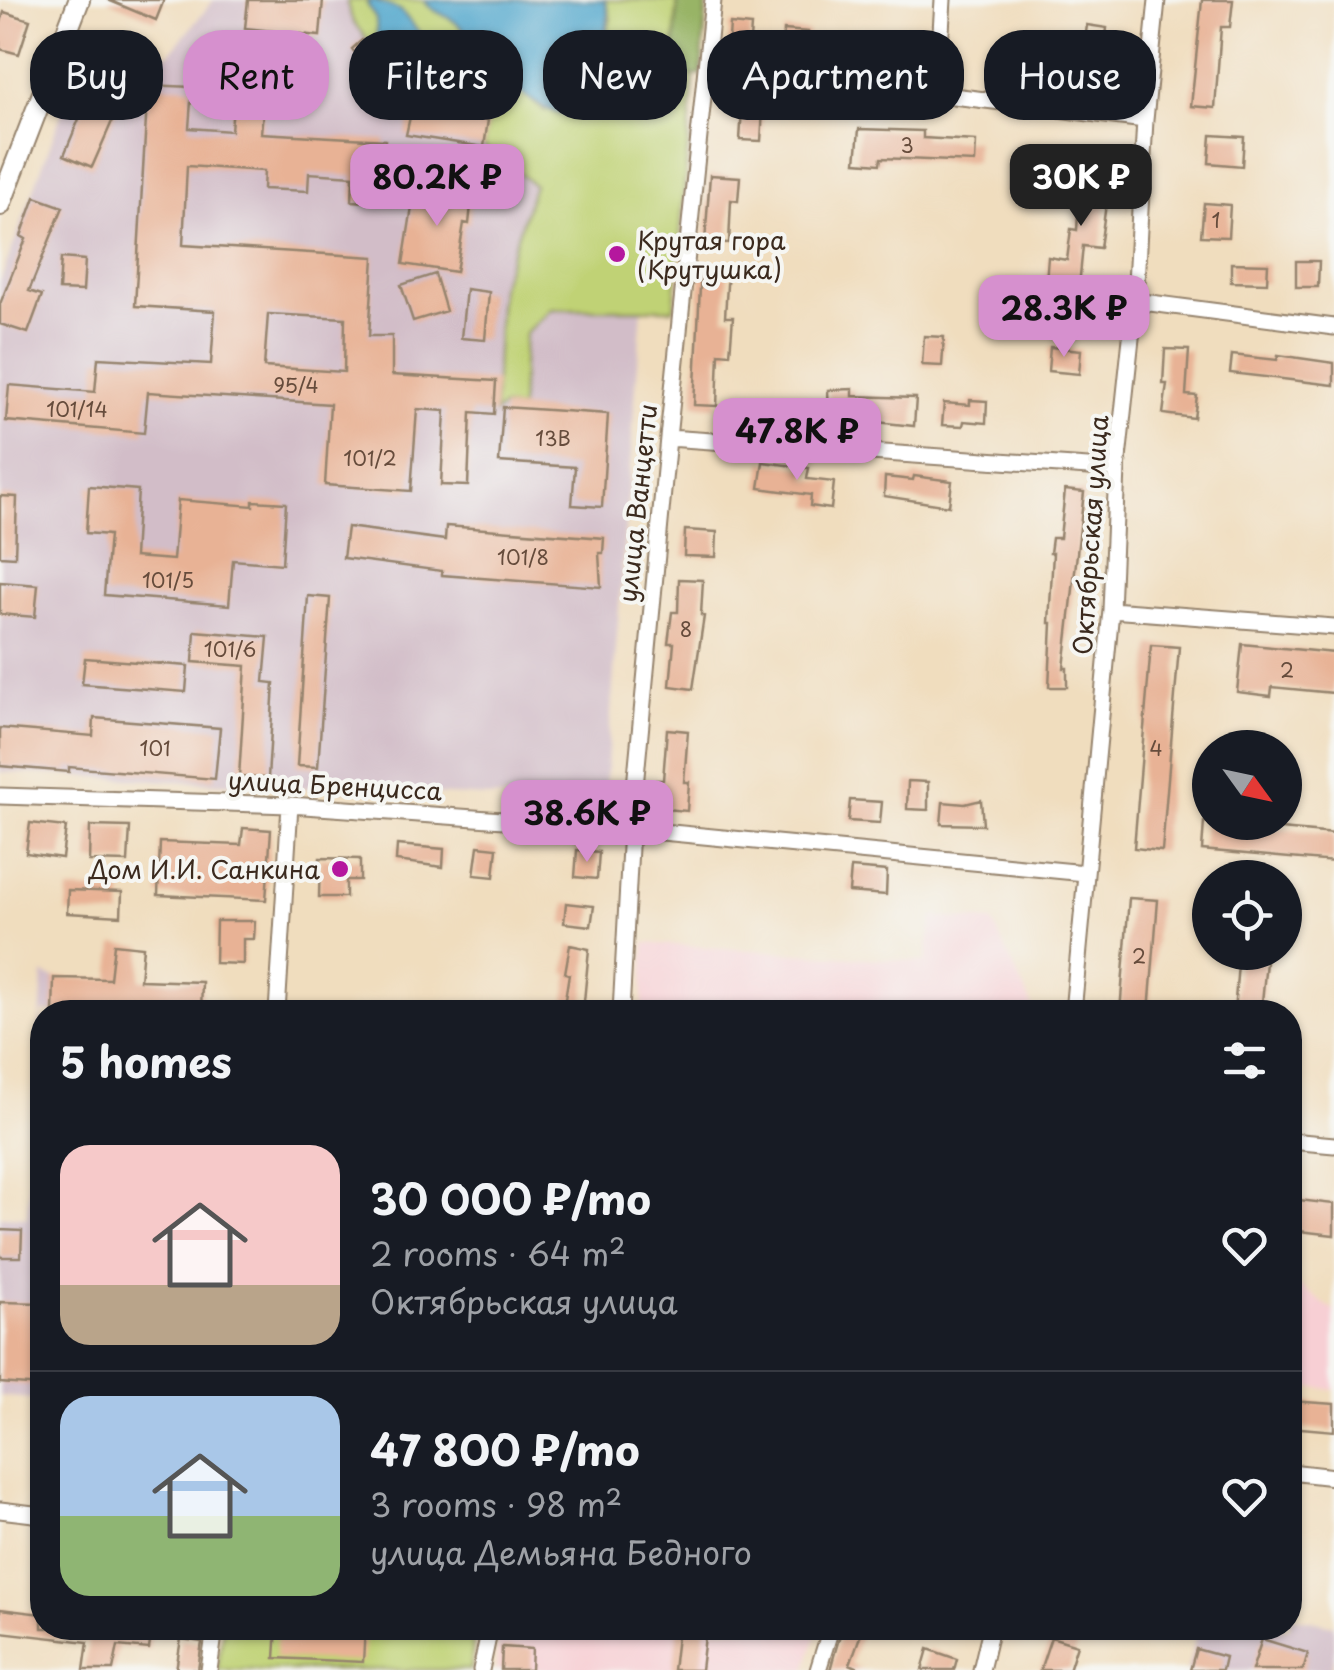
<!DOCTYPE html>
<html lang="en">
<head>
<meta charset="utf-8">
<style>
  :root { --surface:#171b24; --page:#242831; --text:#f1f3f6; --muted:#9ea1a6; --line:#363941; --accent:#d690ce }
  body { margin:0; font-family:"Playpen Sans",sans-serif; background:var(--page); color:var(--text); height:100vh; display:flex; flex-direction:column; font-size:38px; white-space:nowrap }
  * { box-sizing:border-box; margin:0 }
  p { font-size:32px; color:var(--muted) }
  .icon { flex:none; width:55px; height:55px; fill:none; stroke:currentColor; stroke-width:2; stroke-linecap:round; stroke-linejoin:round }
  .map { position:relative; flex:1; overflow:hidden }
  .drawer { position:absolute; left:30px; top:1000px; width:1272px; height:640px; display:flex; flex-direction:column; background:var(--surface); border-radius:40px; box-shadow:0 2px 8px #0004 }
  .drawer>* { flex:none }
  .hud { position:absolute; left:30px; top:30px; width:1275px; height:90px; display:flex; gap:20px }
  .needle { width:65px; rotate:123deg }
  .fabs { position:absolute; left:1192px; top:730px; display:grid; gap:20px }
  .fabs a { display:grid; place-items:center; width:110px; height:110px; border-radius:50%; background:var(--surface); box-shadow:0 2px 8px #0004; font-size:50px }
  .price { position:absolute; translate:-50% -85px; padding:0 22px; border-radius:20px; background:var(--accent); color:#111; font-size:32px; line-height:65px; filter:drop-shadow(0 2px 5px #0008) }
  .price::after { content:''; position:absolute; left:50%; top:60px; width:30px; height:22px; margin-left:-15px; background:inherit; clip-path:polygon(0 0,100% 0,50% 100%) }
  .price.current { background:#222; color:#fff }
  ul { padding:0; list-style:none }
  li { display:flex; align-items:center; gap:30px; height:250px; padding:0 30px }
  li+li { border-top:2px solid var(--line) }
  li span { display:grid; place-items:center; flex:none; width:280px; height:200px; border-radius:30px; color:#555 }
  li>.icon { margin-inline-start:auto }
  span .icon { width:120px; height:120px; fill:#fffc; stroke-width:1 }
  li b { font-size:42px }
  h2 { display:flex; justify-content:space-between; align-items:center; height:120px; padding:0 30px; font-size:42px }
  .chip { padding:0 35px; border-radius:40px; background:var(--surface); box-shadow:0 2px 8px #0004; font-size:35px; line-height:90px }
  .chip.current { background:var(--accent); color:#111 }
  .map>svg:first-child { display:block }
  .built { fill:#f7cfd4 }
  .industrial { fill:#d2bdc8 }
  .green { fill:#c0d275; stroke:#7e7e4a; stroke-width:2.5 }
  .forest { fill:#98b466; stroke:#6a6f42; stroke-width:2.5 }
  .water { fill:#50a6cc; stroke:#466875; stroke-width:2.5 }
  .building { fill:#e8b295; fill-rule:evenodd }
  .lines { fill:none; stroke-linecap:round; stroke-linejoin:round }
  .minor-casing { stroke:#96846e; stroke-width:19 }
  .tertiary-casing { stroke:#96846e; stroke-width:24 }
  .minor { stroke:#fff; stroke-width:15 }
  .tertiary { stroke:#fff; stroke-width:20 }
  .poi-dot { fill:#b5179e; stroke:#f6f6f2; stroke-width:4 }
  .labels { text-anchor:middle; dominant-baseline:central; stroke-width:8; stroke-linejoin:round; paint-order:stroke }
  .number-label { font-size:20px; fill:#664c3c }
  .poi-label { font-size:25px; fill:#3b2a1e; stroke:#f6f6f2; text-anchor:start }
  .street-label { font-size:25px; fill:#3b2a1e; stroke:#f6f6f2 }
</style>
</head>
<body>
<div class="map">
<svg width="1334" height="1670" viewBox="0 0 1334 1670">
  <rect width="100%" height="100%" fill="#f6f6f2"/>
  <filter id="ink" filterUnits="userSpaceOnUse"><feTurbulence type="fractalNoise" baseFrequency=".01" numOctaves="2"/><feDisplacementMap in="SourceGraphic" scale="20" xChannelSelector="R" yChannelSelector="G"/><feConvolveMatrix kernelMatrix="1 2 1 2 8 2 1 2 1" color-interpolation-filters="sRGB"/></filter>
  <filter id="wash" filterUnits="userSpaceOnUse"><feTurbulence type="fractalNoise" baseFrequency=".0048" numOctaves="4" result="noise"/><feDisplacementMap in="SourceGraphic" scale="40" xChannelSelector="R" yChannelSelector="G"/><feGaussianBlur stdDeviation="2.25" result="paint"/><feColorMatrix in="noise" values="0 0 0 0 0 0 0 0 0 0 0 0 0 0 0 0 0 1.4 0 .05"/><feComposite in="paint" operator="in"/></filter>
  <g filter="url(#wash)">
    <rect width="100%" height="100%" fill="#f0ddbe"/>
    <!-- built -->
    <path class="built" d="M933 917 992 921 1035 1012H642L645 943 926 962Z
      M1290 1279 1334 1311V1389L1290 1386Z
      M498 1628 588 1634 598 1628H819L806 1670H496Z"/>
    <!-- industrial -->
    <path class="industrial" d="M214 0H348L347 4 488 120 484 147 534 185 500 288 494 412 503 407 520 408 525 334 551 309H642L604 803 0 772V282L76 74 169 54Z
      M43 974 54 978 202 981 201 1012H42V1400L0 1396V1216L27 1217Z
      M1290 1616 1334 1625V1658L1330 1670H1187L1198 1628H1290Z"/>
    <!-- green -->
    <path class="green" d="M348 0H373L367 4 376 19 377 37 448 70 443 61 400 10 387 8 377 0H424C431 12 445 14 455 22 487 50 511 85 544 111L601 85 603 43 611 19 605 0H678L672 75H694L674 309H551L525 334 520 409 503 407 494 414 500 288 534 185 484 147 487 120 422 106 353 22 347 4Z
      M223 1628H474L471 1670H217Z"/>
    <!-- forest -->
    <path class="forest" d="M678 0H707L701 75 672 76Z"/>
    <!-- water -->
    <path class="water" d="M373 0 400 10 443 61C452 80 438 89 420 91L377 37 376 19 367 3Z
      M424 0H605C612 23 605 26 603 48 599 86 603 94 568 116 512 103 495 57 455 22 445 14 431 12 424 0Z"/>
    <g id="blocks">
      <!-- building -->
      <path class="building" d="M108 0H164L156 20Z
        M248 0H323L320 36 245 28Z
        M1202 0H1233L1230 27H1221L1215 108 1191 106Z
        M4 12 30 20 19 54 0 49V26Z
        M730 24 751 26 749 54 728 53Z
        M1087 25 1107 28 1103 59 1083 56Z
        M784 30 808 32V37L853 39 851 65 782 58Z
        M362 40 406 95 395 103 352 49Z
        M883 43 907 45 906 69 881 68Z
        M989 58 1029 63V58L1048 59 1047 80 987 74Z
        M235 76 266 79 261 133 385 140 381 203 352 201 353 176 309 173 308 191 263 189 264 171 187 166 183 245 374 257 369 336H392V375L496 381 494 414 471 412 468 486 441 485 445 411 417 409 411 491 325 485 330 404 148 392 144 433 6 421 9 385 95 392 98 358 211 364 215 311 135 306 148 85 192 87 189 128 231 131ZM268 314 345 318 344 372 264 367Z
        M92 88 121 101 92 167 64 155Z
        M412 108 488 120 484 147 406 135Z
        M742 109 763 110 761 141 740 140Z
        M859 129 923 131V138L976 141 975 162 881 158 880 164 856 162Z
        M1211 135 1244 137 1242 166 1209 163Z
        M1082 156 1097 157 1095 203 1106 204 1100 248 1083 246 1079 286 1046 282 1048 257 1067 260 1071 229 1077 230Z
        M710 175 740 177 738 201 731 200 729 243 705 242Z
        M415 188 472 196 469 224 464 223 456 272 403 264Z
        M35 197 63 207 29 291 42 295 28 333 0 324V304L26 239 21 236Z
        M1204 203 1230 205 1228 237 1201 236Z
        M61 258 85 260 83 291 59 290Z
        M1296 261H1319L1318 287H1296Z
        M1231 263 1268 264 1267 283 1231 282Z
        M701 267 728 269 725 317H733L730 354 719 353 717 406 694 405Z
        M435 274 446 311 413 321 401 285Z
        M466 289 489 292 485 340 461 338Z
        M924 336 944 337 942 366 922 365Z
        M1050 347 1081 350 1079 374 1048 371Z
        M1165 349 1189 350 1186 395 1197 396 1194 418 1163 414 1167 384H1163Z
        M1232 355 1277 360 1278 355 1334 363V385L1230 373Z
        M853 389V396L916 398 914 426 858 420V413L829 414 828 390Z
        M970 400 987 401 986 423 964 421 963 426 942 425 944 403 970 405Z
        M503 407 608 414 602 507 572 505 575 467 499 462Z
        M763 462 809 468 807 479 834 482 831 509 810 506 811 495 759 488Z
        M914 476 952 481 949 506 884 496 885 477 913 480Z
        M89 486 138 490 134 557 173 560 178 500 253 506V501L286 503 282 564 233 560 229 605 104 595 109 535 86 533Z
        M1065 490 1084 492 1064 668H1067V687H1049L1052 623H1049L1053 553H1050L1052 538H1060Z
        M0 496 17 497 15 557 0 556Z
        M446 526 604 538 603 553H599L601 587 442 575V571L343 558 347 527 445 540Z
        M685 530 717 532 716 557 684 556Z
        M679 579 703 580 701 615 704 616 693 689 670 686 674 643H668L672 612H678Z
        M0 582 38 585 35 617 0 614Z
        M308 596 330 598 318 767 297 766Z
        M195 631 268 637 264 682 274 683 268 778 239 777 246 666 193 662Z
        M1242 644 1334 653V693L1272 687 1271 696 1237 692Z
        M1151 645 1179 647 1162 851 1134 848Z
        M85 658 188 666 186 692 82 684Z
        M94 718 220 728 215 779 69 767V772L0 766V728L93 736Z
        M667 729 688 731 684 782H689L687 811 654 808 656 780H663Z
        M908 781 928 782V810L907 809Z
        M850 800 882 802 880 823 848 821Z
        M981 800 983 825 941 824 943 802 965 804Z
        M1204 822 1334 834V862L1202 850Z
        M30 823 66 827 62 858 26 853Z
        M90 826 130 827 128 862 89 861Z
        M243 828 271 830 266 900 158 895 160 842 241 845Z
        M397 845 444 849 443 867 396 861Z
        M478 846 497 848 494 877 474 875Z
        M577 850 599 852 597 879 575 877Z
        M320 858 360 859V880H346V897H319Z
        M851 868 887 871 886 895 849 892Z
        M68 890 122 892 121 916 67 913Z
        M1129 898 1158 900 1149 1012H1120Z
        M566 903 594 906 591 926 564 923Z
        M216 921H255L254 939H243V964L215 963Z
        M114 944 143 947 140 980 202 982 201 1012H53L54 978 110 979Z
        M570 945 589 949 583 1012H563L569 974 565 973Z
        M1239 952H1267L1261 1012H1234Z
        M1290 1199 1334 1204V1235L1290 1230Z
        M0 1230 22 1231 21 1257H0Z
        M0 1302 42 1303V1386L0 1383Z
        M1290 1401 1334 1404V1431L1290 1427Z
        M0 1609 42 1614V1628H152L149 1649 118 1646 113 1670H84L88 1642 0 1632Z
        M277 1628H365L363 1662 275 1658Z
        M678 1628H706L701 1670H673Z
        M842 1628H863L850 1664 863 1670H830Z
        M1051 1637 1077 1645 1069 1670H1040Z
        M181 1639 202 1642 198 1670H176Z
        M1262 1639 1308 1653 1303 1670H1252Z
        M502 1647 532 1649 531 1670H501Z
        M928 1649 957 1659 954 1670H922Z
        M1196 1649 1225 1657 1222 1670H1190Z"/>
    </g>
  </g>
  <g filter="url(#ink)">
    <use href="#blocks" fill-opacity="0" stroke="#96846e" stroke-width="2.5"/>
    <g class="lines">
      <defs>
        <path id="minor" d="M708 78 937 94 1145 120
          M937 94 943 0
          M1135 301 1334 327
          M668 438 1117 469
          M1111 610 1334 627
          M0 796 290 805 631 829 1085 873
          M277 1012 290 805
          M621 1012 631 829 668 438 713 0
          M1073 1012 1111 610 1117 469 1135 301 1145 120 1157 0
          M1290 1141 1334 1145
          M1290 1472 1334 1477
          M0 1510 42 1515
          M209 1670 215 1628
          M481 1670 490 1628
          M818 1670 831 1628
          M981 1670 991 1628"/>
        <path id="tertiary" d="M0 205 79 0"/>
      </defs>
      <!-- minor casing -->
      <use href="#minor" class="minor-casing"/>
      <!-- tertiary casing -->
      <use href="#tertiary" class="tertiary-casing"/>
      <!-- minor -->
      <use href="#minor" class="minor"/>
      <!-- tertiary -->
      <use href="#tertiary" class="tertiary"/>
    </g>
  </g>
  <!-- markers -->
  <g class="poi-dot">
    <circle cx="617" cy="254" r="10"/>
    <circle cx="340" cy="869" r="10"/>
  </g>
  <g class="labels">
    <!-- number labels -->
    <g class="number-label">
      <text x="907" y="145">3</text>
      <text x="1216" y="220">1</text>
      <text x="296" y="385">95/4</text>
      <text x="77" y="409">101/14</text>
      <text x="553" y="438">13В</text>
      <text x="370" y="458">101/2</text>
      <text x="523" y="557">101/8</text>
      <text x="168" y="580">101/5</text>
      <text x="686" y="629">8</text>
      <text x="230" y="649">101/6</text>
      <text x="1287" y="670">2</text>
      <text x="155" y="748">101</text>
      <text x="1156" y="748">4</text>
      <text x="1139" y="956">2</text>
    </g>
    <!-- poi labels -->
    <g class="poi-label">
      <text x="637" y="240">Крутая гора<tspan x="637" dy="29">(Крутушка)</tspan></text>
      <text x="320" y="869" text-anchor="end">Дом И.И. Санкина</text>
    </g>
    <!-- street labels -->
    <g class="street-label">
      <text transform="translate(637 503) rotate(-84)">улица Ванцетти</text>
      <text transform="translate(1090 535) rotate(-86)">Октябрьская улица</text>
      <text transform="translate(335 785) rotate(3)">улица Бренцисса</text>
    </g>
  </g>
</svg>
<div class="fabs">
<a><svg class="needle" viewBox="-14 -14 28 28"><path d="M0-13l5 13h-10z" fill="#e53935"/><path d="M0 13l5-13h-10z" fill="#9ea1a6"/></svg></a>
<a><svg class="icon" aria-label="locate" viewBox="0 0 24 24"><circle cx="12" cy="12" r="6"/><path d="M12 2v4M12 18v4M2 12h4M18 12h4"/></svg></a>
</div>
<b class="price" style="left:437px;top:229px">80.2K ₽</b>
<b class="price current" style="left:1081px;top:229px">30K ₽</b>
<b class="price" style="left:1064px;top:360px">28.3K ₽</b>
<b class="price" style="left:797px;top:483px">47.8K ₽</b>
<b class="price" style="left:587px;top:865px">38.6K ₽</b>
<div class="hud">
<a class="chip">Buy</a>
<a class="chip current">Rent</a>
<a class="chip">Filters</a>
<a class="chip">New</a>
<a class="chip">Apartment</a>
<a class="chip">House</a>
</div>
<section class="drawer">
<h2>5 homes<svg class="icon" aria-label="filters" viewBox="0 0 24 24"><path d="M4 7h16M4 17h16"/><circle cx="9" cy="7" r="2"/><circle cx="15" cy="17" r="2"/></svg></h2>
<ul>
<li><span style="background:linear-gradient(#f6c9c9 70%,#b9a48a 0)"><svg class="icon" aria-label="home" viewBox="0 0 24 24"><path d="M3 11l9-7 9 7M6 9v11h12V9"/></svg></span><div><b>30 000 ₽/mo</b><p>2 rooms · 64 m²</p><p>Октябрьская улица</p></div><svg class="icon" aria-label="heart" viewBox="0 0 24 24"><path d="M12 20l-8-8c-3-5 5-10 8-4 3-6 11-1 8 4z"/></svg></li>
<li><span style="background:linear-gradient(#a9c7e8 60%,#8fb573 0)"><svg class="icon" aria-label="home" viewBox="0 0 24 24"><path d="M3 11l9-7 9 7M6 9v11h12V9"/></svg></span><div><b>47 800 ₽/mo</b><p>3 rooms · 98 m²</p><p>улица Демьяна Бедного</p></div><svg class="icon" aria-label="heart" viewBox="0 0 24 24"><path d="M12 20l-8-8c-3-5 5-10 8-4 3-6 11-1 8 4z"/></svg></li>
</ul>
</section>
</div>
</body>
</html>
